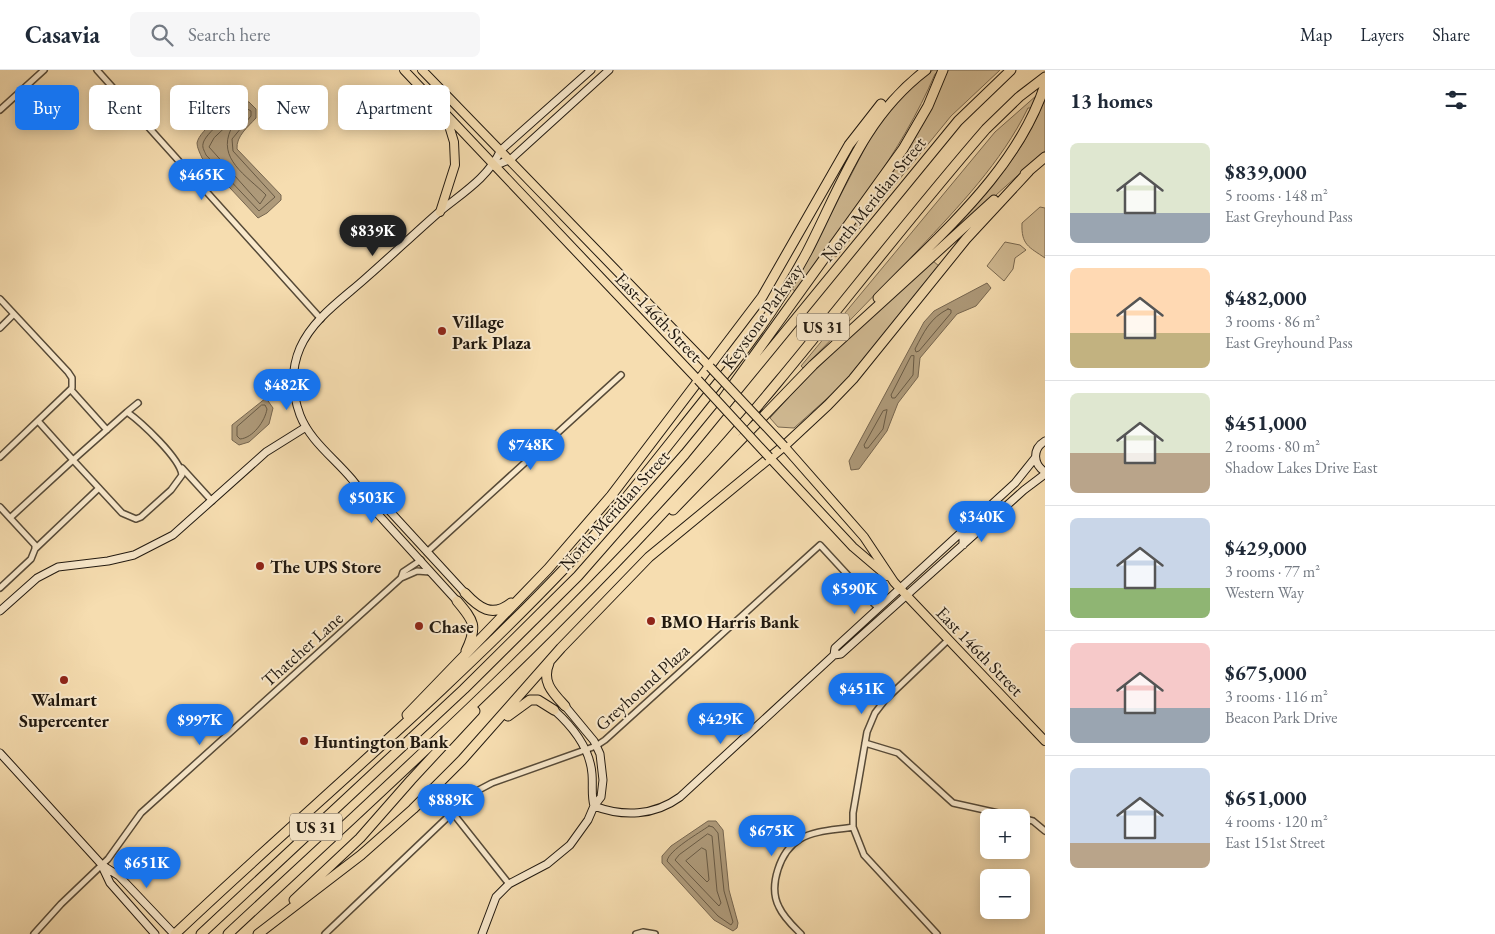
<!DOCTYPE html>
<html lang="en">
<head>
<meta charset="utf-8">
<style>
  :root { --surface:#fff; --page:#f6f6f7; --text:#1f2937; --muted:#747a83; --line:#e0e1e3; --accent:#1a73e8 }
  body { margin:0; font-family:"EB Garamond",serif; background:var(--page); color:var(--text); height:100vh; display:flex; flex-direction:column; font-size:19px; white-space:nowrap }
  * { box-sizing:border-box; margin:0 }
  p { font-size:16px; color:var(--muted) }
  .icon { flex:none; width:28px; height:28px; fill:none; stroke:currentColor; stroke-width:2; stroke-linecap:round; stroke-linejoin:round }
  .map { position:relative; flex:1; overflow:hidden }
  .details { display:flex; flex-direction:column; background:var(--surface); width:450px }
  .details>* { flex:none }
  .top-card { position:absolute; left:15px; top:15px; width:475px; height:45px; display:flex; gap:10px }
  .tools { position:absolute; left:980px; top:739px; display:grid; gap:10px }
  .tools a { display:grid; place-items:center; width:50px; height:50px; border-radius:8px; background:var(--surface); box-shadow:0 2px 12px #0003; font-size:25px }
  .price { position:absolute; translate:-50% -42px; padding:0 11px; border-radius:18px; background:var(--accent); color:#fff; font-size:16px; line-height:32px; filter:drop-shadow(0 1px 2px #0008) }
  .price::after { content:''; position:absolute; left:50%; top:30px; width:15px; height:11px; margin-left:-8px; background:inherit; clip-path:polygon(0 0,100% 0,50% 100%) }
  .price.active { background:#222; color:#fff }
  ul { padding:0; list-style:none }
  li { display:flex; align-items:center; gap:15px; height:125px; padding:0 25px }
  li+li { border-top:1px solid var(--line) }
  li span { display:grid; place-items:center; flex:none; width:140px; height:100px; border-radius:8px; color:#555 }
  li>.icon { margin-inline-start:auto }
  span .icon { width:60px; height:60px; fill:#fffc; stroke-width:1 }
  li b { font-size:21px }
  h2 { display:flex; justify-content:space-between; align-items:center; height:60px; padding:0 25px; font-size:21px }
  .chip { padding:0 18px; border-radius:8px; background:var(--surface); box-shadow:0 2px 12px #0003; font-size:18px; line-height:45px }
  .chip.active { background:var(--accent); color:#fff }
  header { display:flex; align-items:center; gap:30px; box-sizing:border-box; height:70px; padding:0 25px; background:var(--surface); border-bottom:1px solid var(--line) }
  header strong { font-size:24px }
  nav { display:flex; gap:28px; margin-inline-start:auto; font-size:18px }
  .search { width:350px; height:45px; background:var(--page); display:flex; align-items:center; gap:12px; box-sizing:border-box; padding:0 18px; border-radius:8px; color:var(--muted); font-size:19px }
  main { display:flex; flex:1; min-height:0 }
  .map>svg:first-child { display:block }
  .green { fill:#d2bc95; stroke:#7a6a52 }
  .water { fill:#ae9a7a; stroke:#766650 }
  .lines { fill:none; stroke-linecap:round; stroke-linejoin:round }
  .shore { stroke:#685a45; stroke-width:1 }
  .street-casing { stroke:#564a38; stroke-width:8 }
  .secondary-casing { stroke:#211910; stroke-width:9 }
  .primary-casing { stroke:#211910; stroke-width:10 }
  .highway-casing { stroke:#211910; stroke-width:11 }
  .street { stroke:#f9e9cc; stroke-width:5 }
  .secondary { stroke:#f9e9cc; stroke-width:7 }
  .primary { stroke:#f6ddb0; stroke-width:8 }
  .highway { stroke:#f6ddb0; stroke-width:9 }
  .primary-bridge-casing { stroke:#211910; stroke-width:10; stroke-linecap:butt }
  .primary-bridge { stroke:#f6ddb0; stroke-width:8 }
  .poi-dot { fill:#8f2418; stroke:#f9e9cc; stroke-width:2 }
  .labels { text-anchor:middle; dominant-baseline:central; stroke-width:4; stroke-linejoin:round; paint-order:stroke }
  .shield { fill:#f9e9cc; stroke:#625748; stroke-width:1 }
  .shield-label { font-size:16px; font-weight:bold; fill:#211910 }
  .street-label { font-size:18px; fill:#211910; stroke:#f9e9cc }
  .poi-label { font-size:18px; font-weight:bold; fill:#211910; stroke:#f9e9cc; text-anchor:start }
</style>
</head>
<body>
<header>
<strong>Casavia</strong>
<div class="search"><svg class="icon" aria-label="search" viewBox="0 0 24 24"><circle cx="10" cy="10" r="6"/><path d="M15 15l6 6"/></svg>Search here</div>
<nav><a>Map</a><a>Layers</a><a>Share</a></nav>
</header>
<main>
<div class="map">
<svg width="1045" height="864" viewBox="0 0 1045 864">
  <rect width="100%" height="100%" fill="#f6ddb0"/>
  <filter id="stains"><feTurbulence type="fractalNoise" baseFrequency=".004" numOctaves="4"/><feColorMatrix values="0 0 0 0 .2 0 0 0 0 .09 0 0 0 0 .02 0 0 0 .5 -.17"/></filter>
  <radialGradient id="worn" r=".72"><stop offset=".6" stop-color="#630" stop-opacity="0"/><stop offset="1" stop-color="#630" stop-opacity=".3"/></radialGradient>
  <!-- green -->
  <path class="green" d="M933 0H943L935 4C901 84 845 152 795 221L792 219 879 51 921 8Z
    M947 0H1000L951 46 836 187 833 185C875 126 922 69 947 0Z
    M1045 18V81L946 170 944 168C982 128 1019 90 1041 38H1028C1001 93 959 136 918 180 880 219 842 259 803 298L801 296 995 62Z
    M1040 137 1045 138V188C1029 177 1021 175 1022 153Z
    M1005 172 1020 175 1026 180 1015 188 1013 199 1004 211 987 196Z
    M933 191 939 196 842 315 794 358 778 357 770 348C820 291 877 242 933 191Z"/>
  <!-- water -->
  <path class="water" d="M244 31 249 32 256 39V48C248 57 236 66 237 79L281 125V130L267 143 258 148 202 88C200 83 197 78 197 73 199 60 232 36 244 31Z
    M987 213 991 218 976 236 957 244 920 288 918 307 898 333 887 361 859 399 851 400 849 391 924 252 934 241Z
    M266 328 273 338 269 354 249 372 239 375 232 370V355Z
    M708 751H716L723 760 729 820 738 853 737 858 733 861 714 850 662 793V786L671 776Z"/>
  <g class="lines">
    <!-- shore -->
    <path class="shore" d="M244 37 251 41V46L232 69 233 81 275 127 259 141 206 85C205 82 202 78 203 74 204 64 234 40 244 37Z
      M226 57 231 59C217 89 246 105 266 125L260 134 209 77 214 68Z
      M948 239 951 240V243L919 281 916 282 915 279C924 262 930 248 948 239Z
      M914 286 913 305 895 328H892L891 325 911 286Z
      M262 335H265L267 339C265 351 253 368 240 369L237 366V357Z
      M887 340 883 359 868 378H865L864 375 883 341Z
      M709 756 713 757 718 763 724 821 733 852 731 855 718 846 667 791C669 780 699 763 709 756Z
      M708 764 712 766 717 821 721 833 719 836 675 790 679 785Z
      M702 778 706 780 709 810 707 812 686 791Z"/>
    <defs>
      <path id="street" d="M97 0 321 249
        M0 40 44 0
        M0 258 14 244
        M72 321 107 360
        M127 342 138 333
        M0 387 72 318V308L68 302 0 229
        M182 398 212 431
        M0 437 35 475V479
        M10 448 73 390 122 443 136 449 141 447 171 420 182 405C180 388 141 352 127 342L73 390 38 351
        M427 482 621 305
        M401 508 417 501 430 502
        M0 518 31 489 35 479 99 418
        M865 673 898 683 953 733 1021 748
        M452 742 509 814
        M1021 748 1033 751 1045 761
        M34 864 61 834 108 789 141 743 401 508 403 502 421 490
        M325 864 473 723 492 713 596 676 605 670 820 475 878 538
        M636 864 643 862 655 864
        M801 864C793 856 784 848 779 837 768 816 780 781 800 769 815 760 837 760 853 757
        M937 864 864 785 853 757V743L867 662 875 643 885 630 948 570"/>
      <path id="secondary" d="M494 96 511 89 609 0
        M1045 371C1032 379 1033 394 1045 402
        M360 418 374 424 465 523
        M963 475V467L991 439
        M457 531 366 431C351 398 313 379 300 345 292 323 291 299 300 278 313 248 344 228 367 207 391 186 414 164 438 143 462 123 487 109 501 80L591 0
        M0 541 37 508 58 497 108 491 134 485 173 465 266 382 306 357
        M834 585 835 578 1015 413 1035 388
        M554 640C573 657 590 678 592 704 593 715 591 725 594 736
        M0 683 102 795 119 806 174 864
        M594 736C623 747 654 746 680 727L834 585 841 584 1024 420 1045 404
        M102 796 110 813 155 864
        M482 864 496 827 509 814 547 794 570 775 588 750 594 736 601 727 603 710 600 684 594 671 565 636"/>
      <path id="primary" d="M404 0 698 310
        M422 0 710 297
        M440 142 455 95 454 72 447 49
        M784 376 864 467 894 512 907 526 1045 671
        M769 387 853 477 887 506"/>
      <path id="highway" d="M1025 104 1045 87
        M878 228C941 163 1016 102 1045 15
        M720 333 903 79 928 36 943 0
        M673 440 813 295 994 130
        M465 523C479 538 492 548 511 533
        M457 531C474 551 478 556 466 581
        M549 593C541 612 553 623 565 636
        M407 645 548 499 611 426 762 227 849 75 881 34
        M508 646 530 630H538L554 640
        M294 830 360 768 411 710 475 641
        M175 864C304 742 441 628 564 499 623 436 675 365 730 298 759 262 785 223 807 182 842 114 863 48 926 0
        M201 864 464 619 578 506 685 384 958 51 1011 0
        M228 864C387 716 548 571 694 409 796 297 886 174 986 59L1019 27 1045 7
        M258 864 361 785 413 739 462 690 561 578 649 487 784 376 828 335 853 309 966 169 1029 101"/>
    </defs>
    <!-- street casing -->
    <use href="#street" class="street-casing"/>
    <!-- secondary casing -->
    <use href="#secondary" class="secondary-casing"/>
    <!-- primary casing -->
    <use href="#primary" class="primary-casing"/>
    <!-- highway casing -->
    <use href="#highway" class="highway-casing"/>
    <!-- street -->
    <use href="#street" class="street"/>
    <!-- secondary -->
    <use href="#secondary" class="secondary"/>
    <!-- primary -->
    <use href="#primary" class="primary"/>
    <!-- highway -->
    <use href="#highway" class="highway"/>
    <defs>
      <path id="primary-bridge" d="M710 297 784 376
        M698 310 769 387"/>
    </defs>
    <!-- primary-bridge casing -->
    <use href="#primary-bridge" class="primary-bridge-casing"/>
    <!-- primary-bridge -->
    <use href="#primary-bridge" class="primary-bridge"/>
  </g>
  <!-- markers -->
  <g class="poi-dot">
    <circle cx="442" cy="261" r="5"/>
    <circle cx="260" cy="496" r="5"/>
    <circle cx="651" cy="551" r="5"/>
    <circle cx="419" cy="556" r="5"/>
    <circle cx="64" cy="610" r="5"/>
    <circle cx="304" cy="671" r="5"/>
  </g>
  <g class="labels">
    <!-- shield labels -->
    <g class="shield">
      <rect x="797" y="243.5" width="52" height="27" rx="4"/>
      <rect x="290" y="743.5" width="52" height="27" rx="4"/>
    </g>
    <g class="shield-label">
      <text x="823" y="257">US 31</text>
      <text x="316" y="757">US 31</text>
    </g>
    <!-- street labels -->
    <g class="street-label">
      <text transform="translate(873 129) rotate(-51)">North Meridian Street</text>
      <text transform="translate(762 246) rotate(-54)">Keystone Parkway</text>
      <text transform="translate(659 247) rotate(46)">East 146th Street</text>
      <text transform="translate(614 440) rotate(-48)">North Meridian Street</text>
      <text transform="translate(302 579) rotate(-42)">Thatcher Lane</text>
      <text transform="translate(980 581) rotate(46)">East 146th Street</text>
      <text transform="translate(642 617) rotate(-42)">Greyhound Plaza</text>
    </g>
    <!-- poi labels -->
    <g class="poi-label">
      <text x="452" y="251">Village<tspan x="452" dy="21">Park Plaza</tspan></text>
      <text x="270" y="496">The UPS Store</text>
      <text x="661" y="551">BMO Harris Bank</text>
      <text x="429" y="556">Chase</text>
      <text x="64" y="629" text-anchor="middle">Walmart<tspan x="64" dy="21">Supercenter</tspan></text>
      <text x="314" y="671">Huntington Bank</text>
    </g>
  </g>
  <rect width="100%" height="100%" filter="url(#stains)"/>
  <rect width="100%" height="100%" fill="url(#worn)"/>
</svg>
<div class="tools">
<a>+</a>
<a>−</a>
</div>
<b class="price" style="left:202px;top:131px">$465K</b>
<b class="price active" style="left:373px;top:187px">$839K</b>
<b class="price" style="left:287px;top:341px">$482K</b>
<b class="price" style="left:531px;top:401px">$748K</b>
<b class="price" style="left:372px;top:454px">$503K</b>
<b class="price" style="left:982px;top:473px">$340K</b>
<b class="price" style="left:855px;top:545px">$590K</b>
<b class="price" style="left:862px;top:645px">$451K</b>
<b class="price" style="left:721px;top:675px">$429K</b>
<b class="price" style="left:200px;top:676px">$997K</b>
<b class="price" style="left:451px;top:756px">$889K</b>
<b class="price" style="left:772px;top:787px">$675K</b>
<b class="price" style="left:147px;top:819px">$651K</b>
<div class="top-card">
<a class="chip active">Buy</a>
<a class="chip">Rent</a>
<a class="chip">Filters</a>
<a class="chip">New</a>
<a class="chip">Apartment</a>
</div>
</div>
<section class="details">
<h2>13 homes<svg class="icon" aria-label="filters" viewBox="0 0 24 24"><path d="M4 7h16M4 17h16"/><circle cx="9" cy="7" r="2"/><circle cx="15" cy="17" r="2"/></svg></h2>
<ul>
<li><span style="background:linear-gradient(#dfe7d0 70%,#9aa5b1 0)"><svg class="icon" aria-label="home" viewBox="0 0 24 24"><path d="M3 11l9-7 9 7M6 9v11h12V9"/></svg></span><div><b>$839,000</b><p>5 rooms · 148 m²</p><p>East Greyhound Pass</p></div></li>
<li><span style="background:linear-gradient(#ffd9b3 65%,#c2b280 0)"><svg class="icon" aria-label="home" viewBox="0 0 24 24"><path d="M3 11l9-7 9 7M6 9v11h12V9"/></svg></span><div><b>$482,000</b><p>3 rooms · 86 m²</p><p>East Greyhound Pass</p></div></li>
<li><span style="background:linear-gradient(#dfe7d0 60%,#b9a48a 0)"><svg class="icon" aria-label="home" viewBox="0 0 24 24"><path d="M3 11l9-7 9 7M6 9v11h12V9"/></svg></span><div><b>$451,000</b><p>2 rooms · 80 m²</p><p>Shadow Lakes Drive East</p></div></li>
<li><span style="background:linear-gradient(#c9d6e8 70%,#8fb573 0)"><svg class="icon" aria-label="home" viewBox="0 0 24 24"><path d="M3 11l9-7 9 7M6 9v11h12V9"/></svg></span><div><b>$429,000</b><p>3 rooms · 77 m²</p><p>Western Way</p></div></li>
<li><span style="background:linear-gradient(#f6c9c9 65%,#9aa5b1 0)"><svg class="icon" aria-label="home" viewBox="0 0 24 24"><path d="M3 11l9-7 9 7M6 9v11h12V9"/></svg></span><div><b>$675,000</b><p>3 rooms · 116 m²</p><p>Beacon Park Drive</p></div></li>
<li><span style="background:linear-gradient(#c9d6e8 75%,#b9a48a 0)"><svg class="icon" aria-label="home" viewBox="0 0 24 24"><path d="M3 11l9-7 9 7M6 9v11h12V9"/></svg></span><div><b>$651,000</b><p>4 rooms · 120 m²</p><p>East 151st Street</p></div></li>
</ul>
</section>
</main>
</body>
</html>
